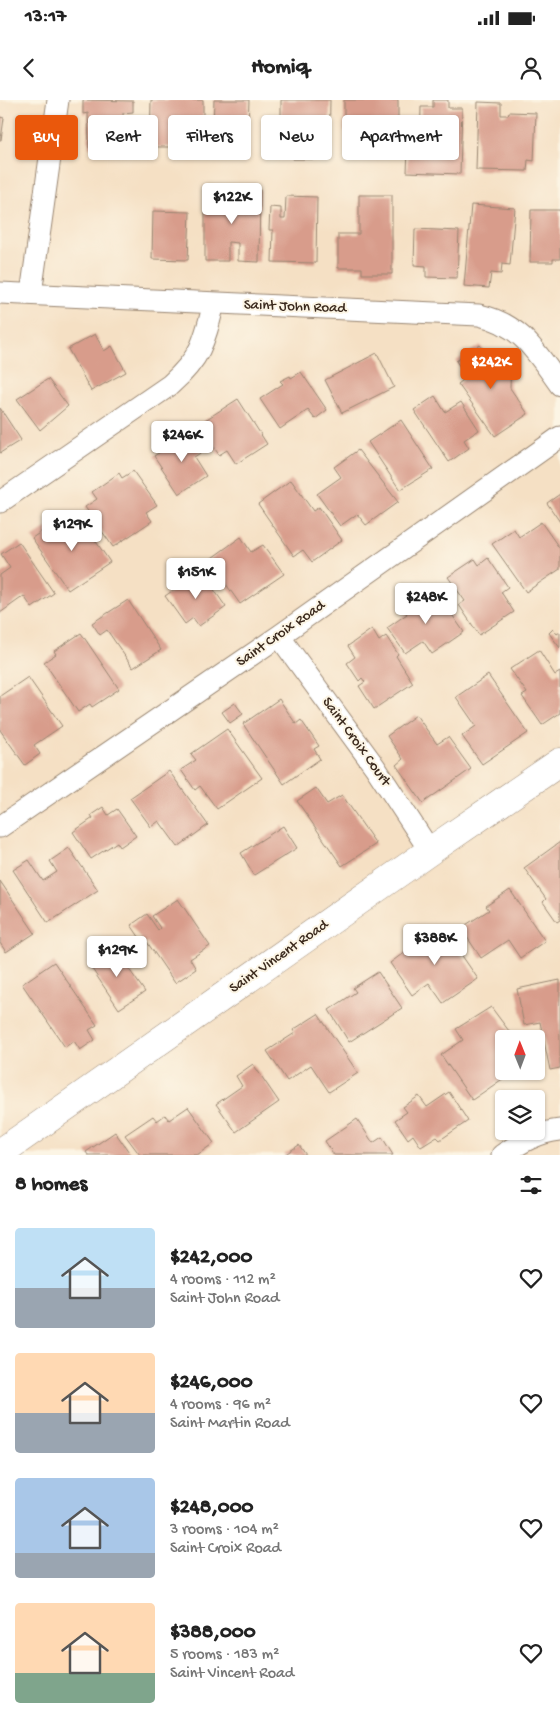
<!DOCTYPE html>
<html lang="en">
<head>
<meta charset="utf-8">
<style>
  :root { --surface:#fff; --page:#f6f6f6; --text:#222; --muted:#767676; --accent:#ea580c }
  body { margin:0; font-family:"Gochi Hand",sans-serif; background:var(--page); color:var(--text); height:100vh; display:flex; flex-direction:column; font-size:19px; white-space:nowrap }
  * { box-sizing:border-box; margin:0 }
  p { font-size:16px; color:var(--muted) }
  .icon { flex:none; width:28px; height:28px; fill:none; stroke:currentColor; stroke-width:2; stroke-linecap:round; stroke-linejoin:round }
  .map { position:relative; height:1055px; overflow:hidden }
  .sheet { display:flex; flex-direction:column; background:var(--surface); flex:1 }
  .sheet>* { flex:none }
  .guide { position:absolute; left:15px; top:15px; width:530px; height:45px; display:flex; gap:10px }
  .needle { width:32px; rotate:359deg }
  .tools { position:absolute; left:495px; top:930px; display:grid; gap:10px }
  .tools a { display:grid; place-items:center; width:50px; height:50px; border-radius:5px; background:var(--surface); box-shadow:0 1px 4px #0004; font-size:25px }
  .price { position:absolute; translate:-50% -42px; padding:0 11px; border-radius:5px; background:#fff; color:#222; font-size:16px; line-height:32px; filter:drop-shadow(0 1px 2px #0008) }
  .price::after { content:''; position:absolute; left:50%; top:30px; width:15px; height:11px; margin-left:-8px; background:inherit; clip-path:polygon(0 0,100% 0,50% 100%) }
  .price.active { background:var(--accent); color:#fff }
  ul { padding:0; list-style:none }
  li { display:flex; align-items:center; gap:15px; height:125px; padding:0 15px }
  li span { display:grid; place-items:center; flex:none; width:140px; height:100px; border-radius:5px; color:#555 }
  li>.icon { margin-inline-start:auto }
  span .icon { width:60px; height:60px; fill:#fffc; stroke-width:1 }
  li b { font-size:21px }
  h2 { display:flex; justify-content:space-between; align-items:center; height:60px; padding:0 15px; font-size:21px }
  .tag { padding:0 18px; border-radius:5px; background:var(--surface); box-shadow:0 1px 4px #0004; font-size:18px; line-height:45px }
  .tag.active { background:var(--accent); color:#fff }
  .status { display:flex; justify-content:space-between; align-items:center; height:35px; padding:0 25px; background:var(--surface); direction:ltr }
  .status svg { height:14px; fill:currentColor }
  header { display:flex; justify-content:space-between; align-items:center; height:65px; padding:0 15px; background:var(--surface); font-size:22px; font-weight:700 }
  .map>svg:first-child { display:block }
  .building { fill:#d89c8b }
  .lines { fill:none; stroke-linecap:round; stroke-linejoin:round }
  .street-casing { stroke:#988571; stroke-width:23 }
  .secondary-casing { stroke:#988571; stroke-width:29 }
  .street { stroke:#fff; stroke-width:21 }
  .secondary { stroke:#fff; stroke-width:28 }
  .labels { text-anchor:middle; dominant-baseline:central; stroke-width:4; stroke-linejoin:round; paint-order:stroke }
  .street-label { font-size:15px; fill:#3b2a1e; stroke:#fcf5e5 }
</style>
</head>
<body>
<div class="status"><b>13:17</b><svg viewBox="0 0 49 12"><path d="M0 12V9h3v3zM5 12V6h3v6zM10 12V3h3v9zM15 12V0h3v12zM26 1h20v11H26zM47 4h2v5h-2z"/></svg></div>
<header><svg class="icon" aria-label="back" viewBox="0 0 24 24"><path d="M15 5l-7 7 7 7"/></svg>Homiq<svg class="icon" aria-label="person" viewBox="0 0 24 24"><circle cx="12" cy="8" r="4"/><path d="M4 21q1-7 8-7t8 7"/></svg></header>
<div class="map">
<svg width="560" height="1055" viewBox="0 0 560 1055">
  <rect width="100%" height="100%" fill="#fcf5e5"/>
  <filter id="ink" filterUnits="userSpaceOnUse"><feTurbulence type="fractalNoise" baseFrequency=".02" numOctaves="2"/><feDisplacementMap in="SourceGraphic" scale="10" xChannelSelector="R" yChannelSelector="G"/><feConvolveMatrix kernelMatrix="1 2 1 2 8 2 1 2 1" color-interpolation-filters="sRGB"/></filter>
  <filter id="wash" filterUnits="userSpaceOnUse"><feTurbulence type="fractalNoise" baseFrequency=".0096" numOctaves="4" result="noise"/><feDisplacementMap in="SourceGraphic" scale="20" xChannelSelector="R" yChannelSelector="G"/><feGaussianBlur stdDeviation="1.12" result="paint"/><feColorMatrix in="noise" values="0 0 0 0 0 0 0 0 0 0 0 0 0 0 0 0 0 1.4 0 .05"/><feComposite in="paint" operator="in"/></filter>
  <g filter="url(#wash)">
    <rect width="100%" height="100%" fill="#f5e0c4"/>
    <g id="blocks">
      <!-- building -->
      <path class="building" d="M83 0 133 1V12L123 13 124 47 89 48 88 13 83 14Z
        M151 0H203V27L176 26 175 47H150Z
        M214 0H249L247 54 212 53Z
        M281 0H330L329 59H293V29L281 28Z
        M344 0H398V31H344Z
        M433 0H448V8H462L460 74 407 72 408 49H420L421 7H433Z
        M478 2 501 3V15H508L509 12 536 13 534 61 528 60 527 71 476 70Z
        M0 17 4 18 1 40H0Z
        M205 89H229L228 101H238L239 89 260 90 259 162 238 161V143L228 142V161H205Z
        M359 95H392V174H362V168H338V134H359Z
        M286 96 317 97 316 163 272 162 273 130H269L270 107 281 108V119H285Z
        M471 105 515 108 510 165 502 164 501 174 491 173 489 188 464 186Z
        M531 110H560V159H553V162H530Z
        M153 111 190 112 188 160 152 159Z
        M415 129 459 131 457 178 426 177V166L414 165Z
        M95 234 104 251 112 246 126 272 91 291 68 249Z
        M480 245 489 258 511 259 510 288 528 314 495 336 458 284 467 277 456 261Z
        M377 253 394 287 342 313 325 280Z
        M301 272 327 310 315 319 308 310 280 329 260 299 283 284 280 281 290 276 291 278Z
        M48 279 68 306 40 330 17 299Z
        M435 296 445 312 461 302 479 330 464 340 469 348 449 362 414 310Z
        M238 299 267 344 236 364 227 350 219 355 199 324Z
        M0 308 21 340 0 353Z
        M401 320 433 369 400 390 368 342Z
        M190 333 202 352 194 357 206 376 179 394 154 356Z
        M358 350 398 402 366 425 357 414 340 426 317 394 341 377 334 367Z
        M133 371 157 405 146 412 152 421 113 447 85 407 97 399 92 392 119 373 122 378Z
        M291 380 313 411 319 407 342 440 312 462 303 450 294 456 258 404Z
        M560 394V422L547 403Z
        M77 414 110 462 68 490 32 438 51 425 59 436 67 431 62 424Z
        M541 422 560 449V469L526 492 492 444 514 429 519 437Z
        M241 437 251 452 263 445 284 474 240 504 209 460Z
        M19 442 54 493 32 508 24 496 0 513V475L10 468 1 454Z
        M488 458 508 487 501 492 514 512 479 535 459 505 465 501 448 477 475 459 479 465Z
        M201 471 226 507 199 526 193 518 185 524 165 496Z
        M437 493 464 532 432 554 423 541 405 553 387 528 407 514 404 510 423 496 426 500Z
        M128 500 161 550 133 568 107 530 100 535 92 523Z
        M372 529 379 541 386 536 398 554 396 556 413 583 374 609 359 586 365 582 362 578 359 581 347 563 355 557 348 546Z
        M553 529 557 534 560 532V548L549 533Z
        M81 533 119 589 92 607 90 604 78 612 44 562 56 554 54 551Z
        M539 550 555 575 560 572V613L542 625 522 596 527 593 510 569Z
        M488 575 528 633 482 664 462 636 476 626 456 597Z
        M28 577 62 626 34 645 40 654 25 665 0 630V596Z
        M279 599 296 624 301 620 319 646 314 649 320 659 284 684 243 624Z
        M235 603 243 614 230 623 222 612Z
        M416 615 437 644 448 637 471 669 423 703 396 665 403 659 387 636Z
        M227 629 262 678 217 709 200 686 195 690 181 670 196 660 191 654Z
        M169 671 208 725 178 747 159 721 151 727 130 698Z
        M316 688 327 704 342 695 376 744 342 766 297 701Z
        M103 707 108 715 117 709 136 736 120 747 117 742 91 759 73 732 93 718 91 715Z
        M283 726 297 748 254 775 241 753Z
        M560 742V820L557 822 543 802 546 799 524 768Z
        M69 748 98 790 48 823 13 770 29 760 43 781 57 772 50 761Z
        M0 781 35 833 6 852 0 843Z
        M510 790 545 841 520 858 508 840 481 858 461 828 489 810 486 806Z
        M178 799 210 846 190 859 196 869 175 883 147 842 144 844 131 825 147 814 158 830 160 828 152 816Z
        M441 825 478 879 443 903 429 883 412 895 390 863Z
        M112 845 145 892 119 909 90 866 97 862 94 858Z
        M54 862 97 925 89 930 95 940 80 950 74 941 65 947 22 884Z
        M378 872 402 908 349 942 329 910 356 892 353 888Z
        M560 880V968L550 970 540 922 524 925 517 889Z
        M491 907 515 939H504V971H514L472 1000 441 955 463 940 456 929Z
        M318 914 358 973 329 992 311 965 287 981 267 951 295 933 293 930Z
        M253 964 279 1002 236 1032 216 1004 242 986 236 976Z
        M449 992 468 1021 440 1040 437 1037 421 1047 413 1035 408 1039 395 1020 407 1012 403 1007 419 996 427 1007Z
        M188 1007 214 1043 197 1055H140L125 1035 153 1016 157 1021 165 1015 169 1020Z
        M357 1019 373 1043 382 1037 393 1055H334L325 1041Z
        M115 1032 131 1055H88L86 1052Z
        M299 1045 306 1055H284Z"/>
    </g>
  </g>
  <g filter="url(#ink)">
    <use href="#blocks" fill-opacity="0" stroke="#988571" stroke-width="1"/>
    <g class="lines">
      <defs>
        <path id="street" d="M0 193 479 215C521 224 536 252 560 285
          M31 194 58 0
          M0 402 170 285C201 257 204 243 214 203
          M279 536 375 667 430 751
          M0 727 279 536 560 337
          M502 1055C520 1043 538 1032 560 1030"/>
        <path id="secondary" d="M0 1053 430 751 560 662"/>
      </defs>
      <!-- street casing -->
      <use href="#street" class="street-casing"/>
      <!-- secondary casing -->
      <use href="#secondary" class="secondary-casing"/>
      <!-- street -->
      <use href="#street" class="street"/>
      <!-- secondary -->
      <use href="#secondary" class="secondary"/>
    </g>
  </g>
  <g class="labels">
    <!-- street labels -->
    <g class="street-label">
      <text transform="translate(295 207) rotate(2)">Saint John Road</text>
      <text transform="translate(281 534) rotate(-35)">Saint Croix Road</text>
      <text transform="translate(356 642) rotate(54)">Saint Croix Court</text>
      <text transform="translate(279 857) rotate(-35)">Saint Vincent Road</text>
    </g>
  </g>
</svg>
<div class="tools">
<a><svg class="needle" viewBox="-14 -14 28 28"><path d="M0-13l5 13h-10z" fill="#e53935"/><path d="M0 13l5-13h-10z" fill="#767676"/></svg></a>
<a><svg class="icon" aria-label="layers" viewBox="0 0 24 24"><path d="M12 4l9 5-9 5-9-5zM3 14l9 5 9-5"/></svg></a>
</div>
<b class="price" style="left:232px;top:125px">$122K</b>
<b class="price active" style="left:491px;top:290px">$242K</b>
<b class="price" style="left:182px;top:363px">$246K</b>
<b class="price" style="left:72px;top:452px">$129K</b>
<b class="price" style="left:196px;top:500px">$151K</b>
<b class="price" style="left:426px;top:525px">$248K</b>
<b class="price" style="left:435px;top:866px">$388K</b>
<b class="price" style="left:117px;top:878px">$129K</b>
<div class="guide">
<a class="tag active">Buy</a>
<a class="tag">Rent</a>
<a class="tag">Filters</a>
<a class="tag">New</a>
<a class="tag">Apartment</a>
</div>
</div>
<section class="sheet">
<h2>8 homes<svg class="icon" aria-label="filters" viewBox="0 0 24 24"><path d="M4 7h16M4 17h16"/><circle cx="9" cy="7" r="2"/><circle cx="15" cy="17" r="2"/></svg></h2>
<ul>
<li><span style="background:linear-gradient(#bfe0f5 60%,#9aa5b1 0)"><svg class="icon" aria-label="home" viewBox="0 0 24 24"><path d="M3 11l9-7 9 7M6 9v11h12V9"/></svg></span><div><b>$242,000</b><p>4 rooms · 112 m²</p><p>Saint John Road</p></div><svg class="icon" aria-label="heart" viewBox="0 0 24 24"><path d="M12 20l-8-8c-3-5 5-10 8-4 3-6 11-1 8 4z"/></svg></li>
<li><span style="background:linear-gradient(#ffd9b3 60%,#9aa5b1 0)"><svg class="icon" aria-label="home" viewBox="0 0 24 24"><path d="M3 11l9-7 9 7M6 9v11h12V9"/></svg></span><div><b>$246,000</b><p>4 rooms · 96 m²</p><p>Saint Martin Road</p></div><svg class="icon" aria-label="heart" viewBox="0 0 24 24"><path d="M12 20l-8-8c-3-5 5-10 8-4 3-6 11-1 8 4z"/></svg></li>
<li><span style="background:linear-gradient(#a9c7e8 75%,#9aa5b1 0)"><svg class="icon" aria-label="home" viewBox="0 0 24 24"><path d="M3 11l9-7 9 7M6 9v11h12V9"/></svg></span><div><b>$248,000</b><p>3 rooms · 104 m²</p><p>Saint Croix Road</p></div><svg class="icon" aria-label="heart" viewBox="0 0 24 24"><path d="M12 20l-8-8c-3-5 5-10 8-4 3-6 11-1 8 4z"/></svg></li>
<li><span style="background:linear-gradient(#ffd9b3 70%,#7fa58c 0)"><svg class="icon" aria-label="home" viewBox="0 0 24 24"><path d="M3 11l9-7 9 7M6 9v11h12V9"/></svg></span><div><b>$388,000</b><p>5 rooms · 183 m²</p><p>Saint Vincent Road</p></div><svg class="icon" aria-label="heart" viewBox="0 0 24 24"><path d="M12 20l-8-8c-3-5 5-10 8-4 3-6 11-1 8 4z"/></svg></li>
</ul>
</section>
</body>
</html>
